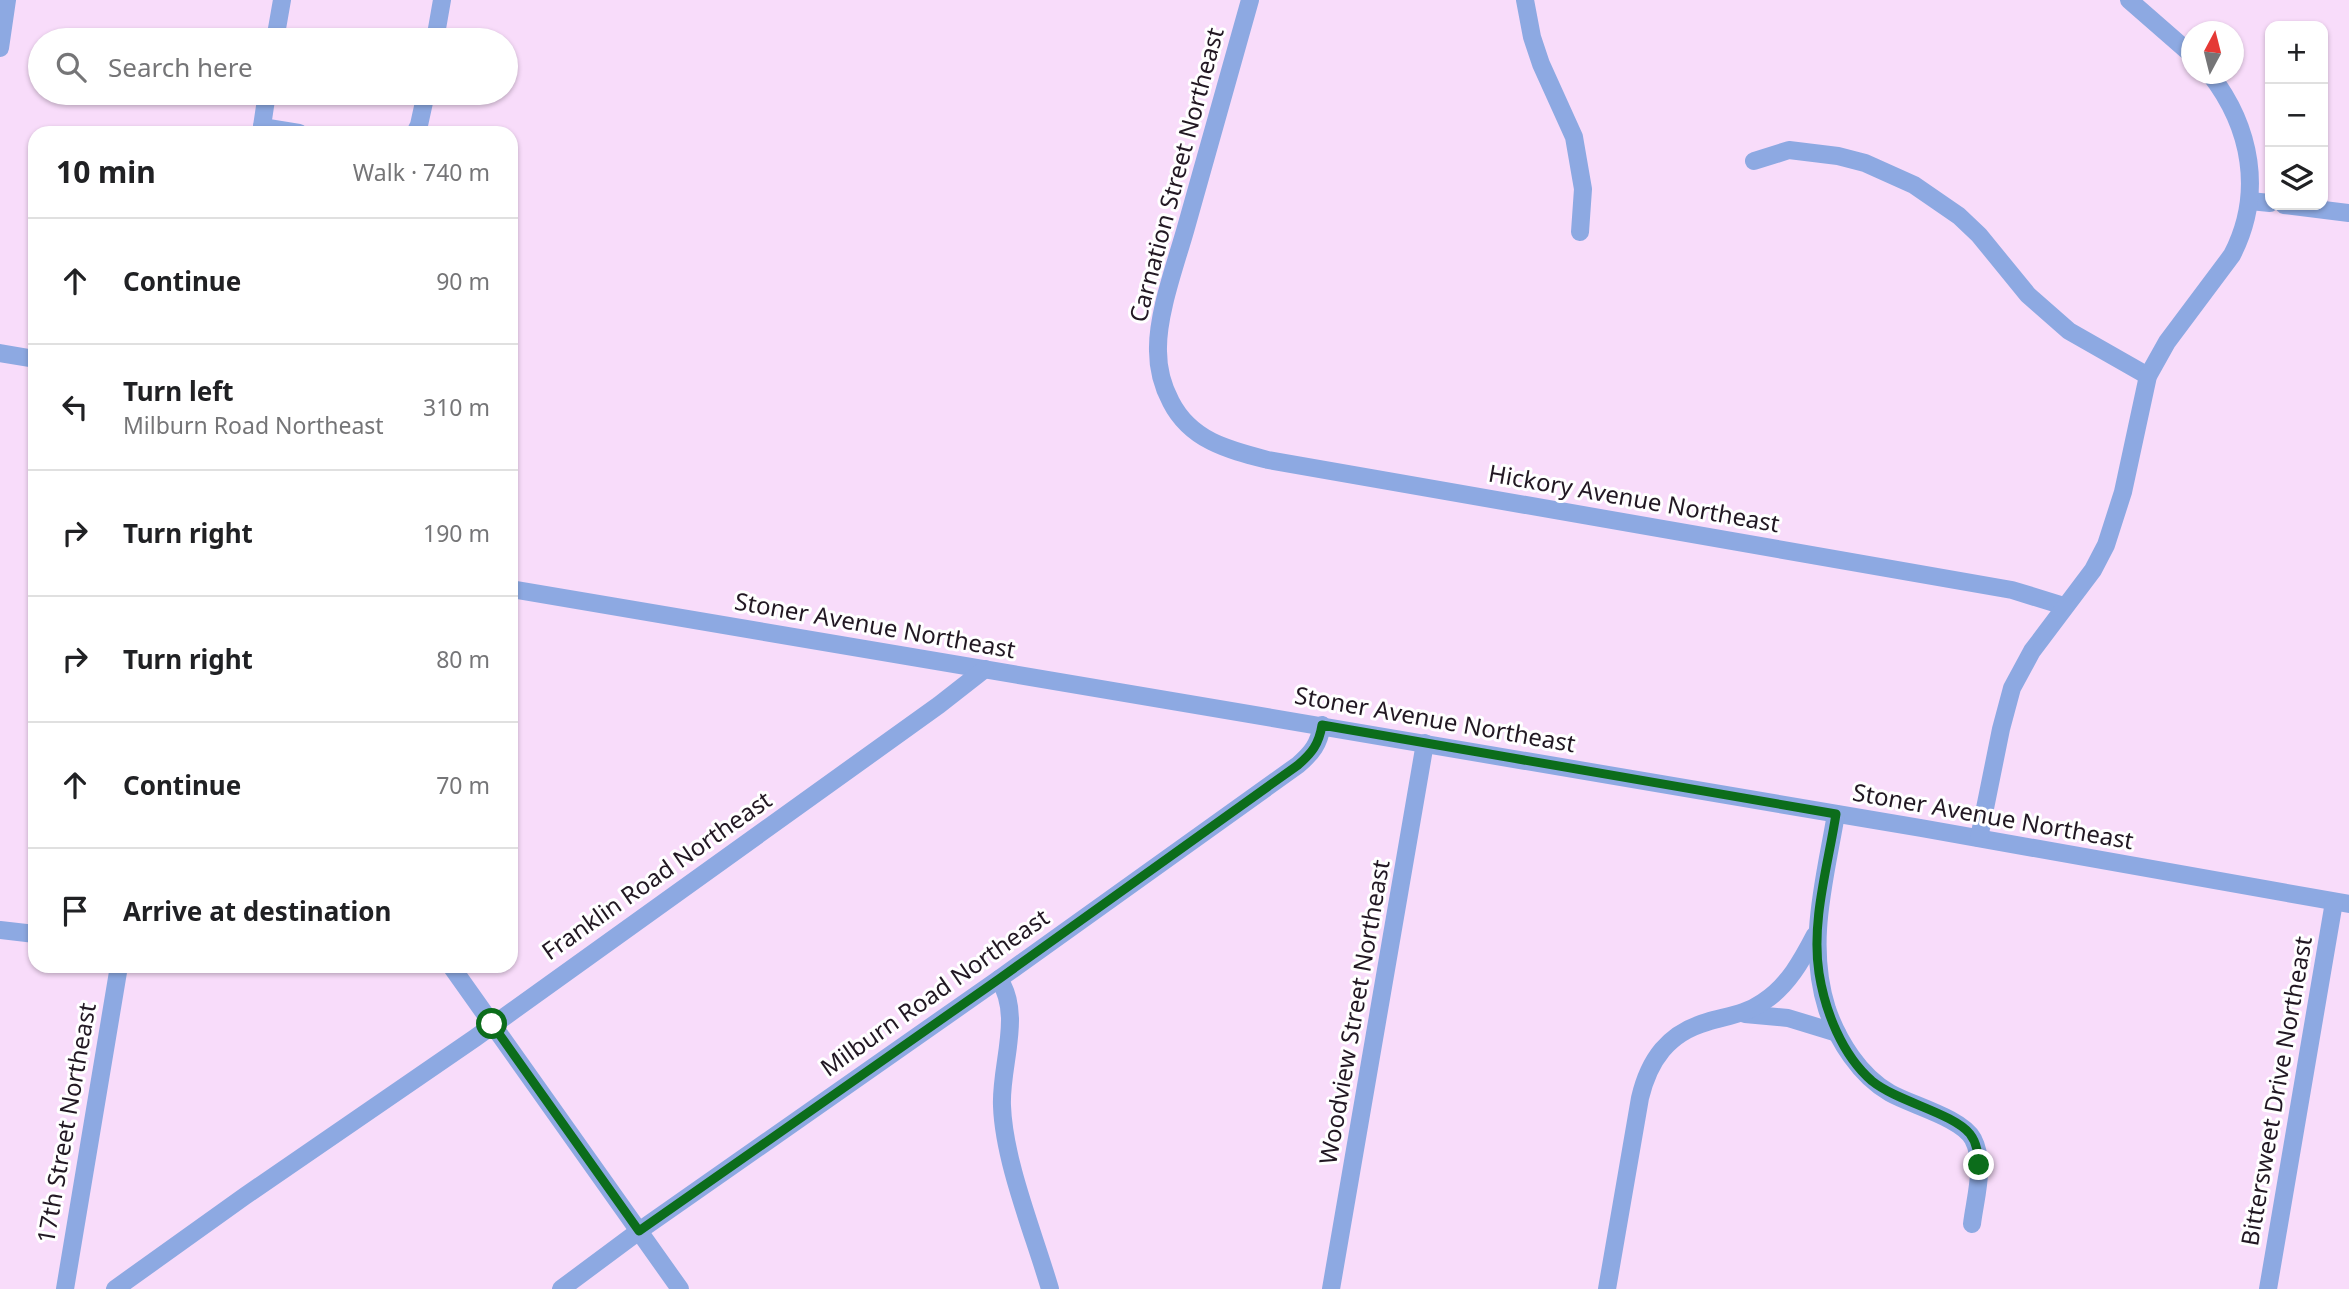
<!DOCTYPE html>
<html lang="en">
<head>
<meta charset="utf-8">
<style>
  body { margin:0; font-family:"Noto Sans",sans-serif; background:#f2f2f2; color:#202124 }
  .controls { position:absolute; right:21px; top:21px; display:grid; overflow:hidden; border-radius:14px; box-shadow:0 2px 5px #0004 }
  .controls button { width:63px; height:63px; display:grid; place-items:center; padding:0; border:0; border-bottom:2px solid #e0e0e0; background:#fff; color:#202124; font:35px sans-serif }
  .compass { position:absolute; left:2181px; top:21px; width:63px; height:63px; border-radius:50%; background:#fff; box-shadow:0 2px 5px #0004; rotate:7deg }
  .stop { position:absolute; width:21px; height:21px; margin:-16px; border:5px solid #0c6d1b; border-radius:50%; background:#fff }
  .stop.end { background:#0c6d1b; border-color:#fff; box-shadow:0 2px 7px #0008 }
  .list { margin:0; padding:0; list-style:none }
  h2 { display:flex; justify-content:space-between; align-items:center; height:91px; margin:0; padding:0 28px; font-size:30px }
  h2 small { font-size:23px; font-weight:400; color:#757577 }
  .list li { display:grid; grid-template-columns:46px 1fr auto; gap:21px; align-items:center; box-sizing:border-box; height:126px; padding:0 28px; border-top:2px solid #e0e0e0 }
  .list b { display:block; font-size:26px; white-space:nowrap }
  .list p { margin:0; font-size:23px; white-space:nowrap; color:#757577 }
  .list em { font-size:23px; font-style:normal; color:#757577 }
  .icon { flex:none; width:38px; height:38px; fill:none; stroke:currentColor; stroke-width:2; stroke-linecap:round; stroke-linejoin:round }
  .map { position:relative; flex:none; width:2349px; height:1289px; overflow:hidden }
  .search { position:absolute; background:#fff; box-shadow:0 2px 5px #0004; left:28px; top:28px; width:490px; height:77px; display:flex; align-items:center; gap:18px; box-sizing:border-box; padding:0 24px; border-radius:38px; color:#757577; font-size:26px }
  .panel { position:absolute; background:#fff; box-shadow:0 2px 5px #0004; left:28px; top:126px; width:490px; height:847px; border-radius:21px }
  .map>svg:first-child { display:block }
  .lines { fill:none; stroke-linecap:round; stroke-linejoin:round }
  .minor { stroke:#8da9e2; stroke-width:18 }
  .route { stroke:#0c6d1b; stroke-width:9 }
  .labels { text-anchor:middle; stroke-width:6; stroke-linejoin:round; paint-order:stroke }
  .street-label { font-size:24px; fill:#221823; stroke:#fff }
</style>
</head>
<body>
<div class="map">
<svg width="2349" height="1289" viewBox="0 0 2349 1289">
  <rect width="100%" height="100%" fill="#f8dcfa"/>
  <g class="lines">
    <g class="minor">
      <path d="M1250 0C1229 77 1207 154 1185 231 1175 266 1157 315 1158 351 1158 368 1163 387 1171 402 1191 441 1229 450 1268 460L2012 590 2064 606"/>
      <path d="M1525 0 1532 37 1541 64 1574 137 1583 189 1580 232"/>
      <path d="M2129 0 2192 55"/>
      <path d="M275 40 282 0"/>
      <path d="M435 40 442 0"/>
      <path d="M0 48 7 0"/>
      <path d="M262 127 299 133"/>
      <path d="M261 133 267 93"/>
      <path d="M415 133 419 125 426 93"/>
      <path d="M1754 161 1789 150 1838 156 1865 163 1914 185 1959 216 1979 235 2028 295 2069 331 2148 376"/>
      <path d="M2250 201 2270 203"/>
      <path d="M2284 205 2349 213"/>
      <path d="M0 353 35 359"/>
      <path d="M511 589 1921 828 2349 904"/>
      <path d="M1836 814C1825 880 1806 943 1827 1009 1838 1041 1860 1076 1890 1093 1911 1105 1962 1118 1973 1139 1986 1164 1975 1198 1972 1224"/>
      <path d="M1979 838 2001 729 2012 688 2032 651 2093 570 2106 545 2123 492 2148 376 2167 342 2232 255C2264 193 2251 127 2210 74"/>
      <path d="M0 930 35 934"/>
      <path d="M451 966 680 1289"/>
      <path d="M999 979C1023 1016 1000 1065 1002 1106 1004 1162 1034 1234 1050 1289"/>
      <path d="M1745 1014 1788 1018 1837 1033"/>
      <path d="M65 1289 119 966"/>
      <path d="M115 1289 245 1196 475 1038 939 705 985 669"/>
      <path d="M561 1289 639 1231 999 979 1298 765C1312 753 1319 744 1322 725"/>
      <path d="M1331 1289 1425 743"/>
      <path d="M1607 1289 1640 1098C1649 1060 1668 1033 1707 1022 1727 1016 1746 1014 1763 1002 1788 986 1802 960 1815 935"/>
      <path d="M2268 1289 2334 902"/>
    </g>
  </g>
  <g class="lines">
    <path class="route" d="M492 1024 639 1231 999 979 1298 765C1312 753 1319 744 1322 725L1836 814C1828 866 1811 921 1819 973 1825 1011 1842 1055 1872 1081 1898 1102 1953 1113 1970 1134 1977 1143 1978 1154 1979 1165"/>
  </g>
  <g class="labels">
    <g class="street-label">
      <text transform="translate(1177 175) rotate(-75)" y="8">Carnation Street Northeast</text>
      <text transform="translate(1634 499) rotate(10)" y="8">Hickory Avenue Northeast</text>
      <text transform="translate(875 626) rotate(10)" y="8">Stoner Avenue Northeast</text>
      <text transform="translate(1435 720) rotate(10)" y="8">Stoner Avenue Northeast</text>
      <text transform="translate(1993 817) rotate(10)" y="8">Stoner Avenue Northeast</text>
      <text transform="translate(657 876) rotate(-35)" y="8">Franklin Road Northeast</text>
      <text transform="translate(935 993) rotate(-35)" y="8">Milburn Road Northeast</text>
      <text transform="translate(1355 1012) rotate(-80)" y="8">Woodview Street Northeast</text>
      <text transform="translate(2277 1091) rotate(-80)" y="8">Bittersweet Drive Northeast</text>
      <text transform="translate(67 1123) rotate(-80)" y="8">17th Street Northeast</text>
    </g>
  </g>
</svg>
<div class="controls">
<button>+</button>
<button>−</button>
<button><svg class="icon" aria-label="layers" viewBox="0 0 24 24"><path d="M12 4l9 5-9 5-9-5zM3 14l9 5 9-5"/></svg></button>
</div>
<svg class="compass" viewBox="-18 -18 36 36"><path d="M0-13l5 13h-10z" fill="#e53935"/><path d="M0 13l5-13h-10z" fill="#757577"/></svg>
<div class="stop" style="left:492px;top:1024px"></div>
<div class="stop end" style="left:1979px;top:1165px"></div>
<div class="search"><svg class="icon" aria-label="search" viewBox="0 0 24 24"><circle cx="10" cy="10" r="6"/><path d="M15 15l6 6"/></svg>Search here</div>
<section class="panel">
<h2>10 min<small>Walk · 740 m</small></h2>
<ul class="list">
<li><svg class="icon" aria-label="ahead" viewBox="0 0 24 24"><path d="M12 20V5M6 11l6-6 6 6"/></svg><div><b>Continue</b></div><em>90 m</em></li>
<li><svg class="icon" aria-label="left" viewBox="0 0 24 24"><path d="M17 20v-9H6M10 6l-5 5 5 5"/></svg><div><b>Turn left</b><p>Milburn Road Northeast</p></div><em>310 m</em></li>
<li><svg class="icon" aria-label="right" viewBox="0 0 24 24"><path d="M7 20v-9h11M14 6l5 5-5 5"/></svg><div><b>Turn right</b></div><em>190 m</em></li>
<li><svg class="icon" aria-label="right" viewBox="0 0 24 24"><path d="M7 20v-9h11M14 6l5 5-5 5"/></svg><div><b>Turn right</b></div><em>80 m</em></li>
<li><svg class="icon" aria-label="ahead" viewBox="0 0 24 24"><path d="M12 20V5M6 11l6-6 6 6"/></svg><div><b>Continue</b></div><em>70 m</em></li>
<li><svg class="icon" aria-label="arrive" viewBox="0 0 24 24"><path d="M6 21V4h12l-3 4 3 4H6"/></svg><div><b>Arrive at destination</b></div></li>
</ul>
</section>
</div>
</body>
</html>
